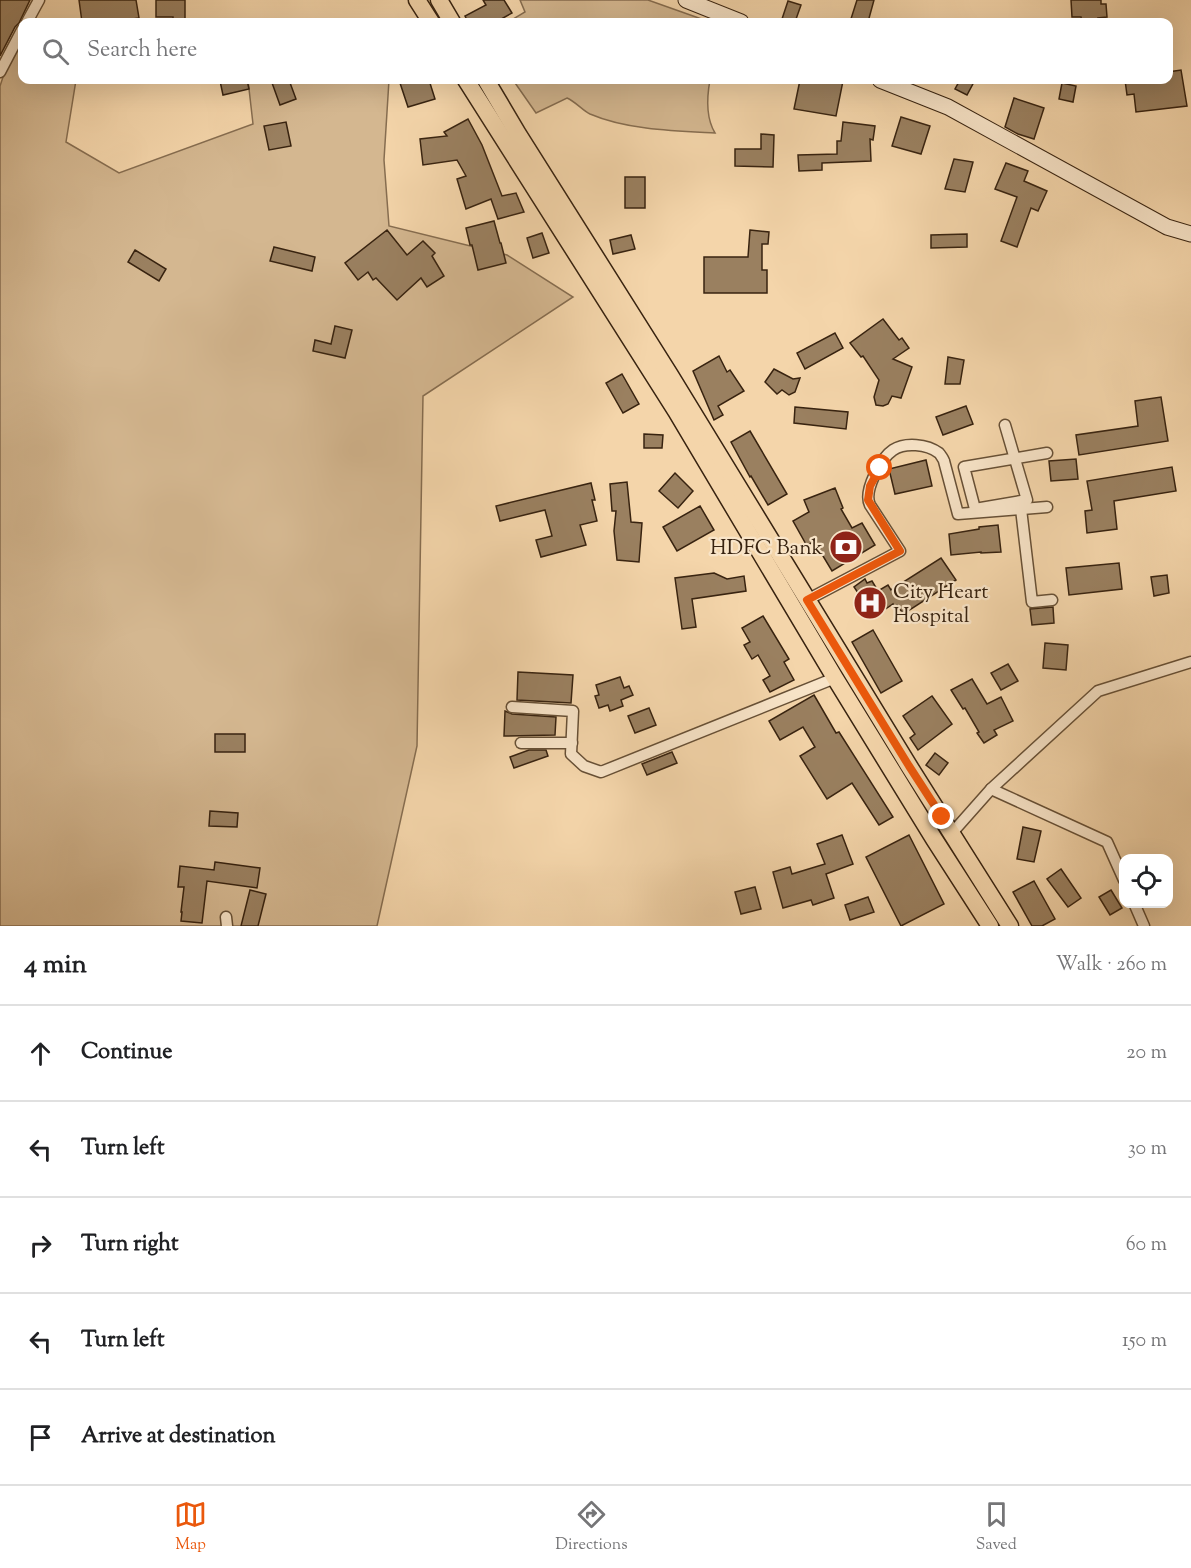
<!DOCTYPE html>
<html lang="en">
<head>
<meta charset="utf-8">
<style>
  body { margin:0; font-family:"Sorts Mill Goudy",serif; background:#f6f6f6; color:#202124 }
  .controls { position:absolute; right:18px; bottom:18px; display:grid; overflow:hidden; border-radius:12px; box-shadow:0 6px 24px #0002 }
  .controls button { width:54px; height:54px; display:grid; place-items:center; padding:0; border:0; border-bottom:2px solid #e0e0e0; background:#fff; color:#202124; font:30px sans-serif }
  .stop { position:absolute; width:18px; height:18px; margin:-14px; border:4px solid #ea580c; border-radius:50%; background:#fff }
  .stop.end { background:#ea580c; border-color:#fff; box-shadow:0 2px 6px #0008 }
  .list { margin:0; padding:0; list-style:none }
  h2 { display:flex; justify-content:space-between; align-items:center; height:78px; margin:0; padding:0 24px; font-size:26px }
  h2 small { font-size:20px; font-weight:400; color:#757577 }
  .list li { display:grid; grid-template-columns:39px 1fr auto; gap:18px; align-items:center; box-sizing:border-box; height:96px; padding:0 24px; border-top:2px solid #e0e0e0 }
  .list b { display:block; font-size:22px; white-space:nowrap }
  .list em { font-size:20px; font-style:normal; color:#757577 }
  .icon { flex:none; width:33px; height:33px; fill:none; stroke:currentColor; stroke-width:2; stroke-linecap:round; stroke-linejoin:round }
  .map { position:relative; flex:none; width:1191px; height:926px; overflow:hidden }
  .search { position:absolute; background:#fff; box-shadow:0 6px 24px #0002; left:18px; right:18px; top:18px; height:66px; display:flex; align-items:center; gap:15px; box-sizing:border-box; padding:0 21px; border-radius:12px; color:#757577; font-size:22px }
  .sheet { height:558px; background:#fff }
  nav { display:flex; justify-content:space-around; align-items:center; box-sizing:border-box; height:84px; border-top:2px solid #e0e0e0; background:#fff; font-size:16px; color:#757577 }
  nav a { display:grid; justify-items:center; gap:3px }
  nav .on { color:#ea580c }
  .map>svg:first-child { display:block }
  .green { fill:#d4b790; stroke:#866d50; stroke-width:1.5 }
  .building { fill:#9a8060; stroke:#382310; stroke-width:1.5 }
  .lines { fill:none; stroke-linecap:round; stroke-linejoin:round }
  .street-casing { stroke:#675036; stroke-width:13 }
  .secondary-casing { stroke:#382310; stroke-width:17 }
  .primary-casing { stroke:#382310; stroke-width:19 }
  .street { stroke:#f8e4c8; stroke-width:10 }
  .secondary { stroke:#f8e4c8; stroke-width:15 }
  .primary { stroke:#f4d5aa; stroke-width:16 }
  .route { stroke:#ea580c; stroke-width:8 }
  .labels { text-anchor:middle; stroke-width:4.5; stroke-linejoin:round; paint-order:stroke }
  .poi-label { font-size:21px; fill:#382310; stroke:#f8e4c8; text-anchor:end }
</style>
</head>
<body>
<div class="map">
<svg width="1191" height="926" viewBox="0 0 1191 926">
  <rect width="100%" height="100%" fill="#f4d5aa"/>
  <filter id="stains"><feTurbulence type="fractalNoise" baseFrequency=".00333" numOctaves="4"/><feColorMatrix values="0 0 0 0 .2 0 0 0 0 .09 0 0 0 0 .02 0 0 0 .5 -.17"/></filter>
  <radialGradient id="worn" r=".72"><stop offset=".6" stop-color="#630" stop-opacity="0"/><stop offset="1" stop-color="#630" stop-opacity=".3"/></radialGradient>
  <g class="green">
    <path d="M520 0H648L710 22H508L525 12Z"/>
    <path d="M22 38V80H76L66 142 119 173 253 124 248 80H389L384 160 389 226 507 255 573 297 423 396 417 746 377 926H0V86L13 47Z"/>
    <path d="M513 80H710C707 96 706 118 715 133 676 131 627 130 590 114 582 110 576 102 567 98L536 113Z"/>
  </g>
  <g class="building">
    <path d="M0 0H30L19 23 15 27 0 56Z"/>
    <path d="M79 0H136L139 18 114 22H82Z"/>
    <path d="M156 0H185V22H173V17H156Z"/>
    <path d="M483 0H504L512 13 496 22H468L465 16 486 5Z"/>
    <path d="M857 0H874L868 22H850Z"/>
    <path d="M1071 0H1101V4H1106L1107 17 1098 18 1099 22H1082L1081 17H1072Z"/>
    <path d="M788 1 801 5 795 22H781Z"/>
    <path d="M1181 70 1187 106 1136 112 1134 94 1127 95 1125 80H1168V72Z"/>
    <path d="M228 80H247L249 89 223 95 220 81Z"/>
    <path d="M271 80H289L296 99 280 105Z"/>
    <path d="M399 80H429L435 99 408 107Z"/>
    <path d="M800 80H835L843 81 836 116 794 109Z"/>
    <path d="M960 80H975L967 95 955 89Z"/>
    <path d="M1062 83 1076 86 1073 102 1059 99Z"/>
    <path d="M1014 98 1044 108 1034 139 1018 134 1005 127Z"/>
    <path d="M901 117 930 126 921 154 892 146Z"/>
    <path d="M468 119 482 145 502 196 516 193 524 212 498 219 491 199 466 209 457 179 466 176 457 160 423 165 420 139 447 136 444 132Z"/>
    <path d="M286 122 291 146 269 150 264 126Z"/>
    <path d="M843 122 875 126 873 140 870 139 871 161 822 163V170L799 171 798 155 837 154V141H841Z"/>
    <path d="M761 134 774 135 773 167 735 166V149H761Z"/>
    <path d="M954 159 973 162 965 192 945 189Z"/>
    <path d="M1006 163 1028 171 1024 181 1047 191 1038 211 1031 208 1017 247 1001 241 1017 197 995 189Z"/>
    <rect x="625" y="177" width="20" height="31"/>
    <path d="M494 221 500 243H501L506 263 478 270 472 245H470L466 228Z"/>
    <path d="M387 230 407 255 423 241 435 253 432 256 444 276 427 287 421 278 397 300 376 278 373 280 368 272 358 280 345 263Z"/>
    <path d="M750 230 769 232 768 244H762V270H767V293H704V257H748Z"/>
    <path d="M542 233 549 253 533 258 527 238Z"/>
    <path d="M967 234V247L931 248V235Z"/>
    <path d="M631 235 635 249 613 254 610 240Z"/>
    <path d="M274 247 315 257 312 271 270 261Z"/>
    <path d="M135 250 166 269 159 281 128 262Z"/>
    <path d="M883 319 899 340 902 338 909 348 893 359 912 367 901 398 892 396 888 404 883 406 876 405 874 397 879 380 863 356 861 357 850 343Z"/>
    <path d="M335 326 352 330 345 358 313 351 315 340 331 344Z"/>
    <path d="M835 333 843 348 805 369 797 353Z"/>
    <path d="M719 356 727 372 730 370 744 391 718 406 723 415 714 420 693 371Z"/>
    <path d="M948 357 964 360 960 384H945Z"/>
    <path d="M774 369 793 379 800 378 795 392 789 395 782 390 777 394 765 382Z"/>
    <path d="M622 374 639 404 623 413 606 383Z"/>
    <path d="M1161 397 1168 441 1079 455 1076 435 1138 426 1135 401Z"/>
    <path d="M966 406 973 424 943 435 936 417Z"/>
    <path d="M795 407 848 412 846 429 794 423Z"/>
    <path d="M750 431 787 494 768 505 751 476 750 477 731 442Z"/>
    <path d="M644 434 663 435 662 448H644Z"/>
    <path d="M1076 459 1078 479 1051 481 1049 461Z"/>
    <path d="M926 460 932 486 895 494 889 469Z"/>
    <path d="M1172 467 1176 491 1114 501 1117 529 1087 533 1085 511 1092 510 1087 481Z"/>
    <path d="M675 473 693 491 678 508 659 491Z"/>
    <path d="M627 482 631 522 642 523 639 562 617 560 614 531 616 511H612L610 484Z"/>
    <path d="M591 483 595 500H592L597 521 580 525 586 545 541 557 536 540 552 536 545 510 500 521 496 506Z"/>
    <path d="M835 488 843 508 841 509 852 528 862 523 875 545 832 571 814 541 807 546 793 521 809 512 804 500Z"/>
    <path d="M700 506 714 530 677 551 663 527Z"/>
    <path d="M998 525 1001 552 981 553V552L951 555 949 534 979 529V527Z"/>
    <path d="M941 558 956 580 905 613 904 611 902 612 897 605 894 607 893 604 884 610 881 605 869 614 863 605 865 603 854 587 865 579 867 583 872 581 878 591 888 585 891 590Z"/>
    <path d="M1119 563 1122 589 1069 595 1066 568Z"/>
    <path d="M714 573 727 579 744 576 746 591 692 599 696 627 682 629 675 578Z"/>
    <path d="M1167 575 1169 593 1154 596 1151 577Z"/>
    <path d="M1053 607 1054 623 1032 625 1030 609Z"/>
    <path d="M763 616 789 659 784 662 794 680 770 692 763 680 770 676 758 655 752 659 744 645 750 642 742 628Z"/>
    <path d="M873 630 902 681 881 693 852 642Z"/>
    <path d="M1045 643 1068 645 1066 670 1043 668Z"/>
    <path d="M1008 664 1018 681 1001 690 991 673Z"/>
    <path d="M518 672 573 675 571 703 517 700Z"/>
    <path d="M620 677 624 688 629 686 633 695 621 700 623 706 610 711 608 705 599 708 595 696 599 695 596 685Z"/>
    <path d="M972 679 987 704 1001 697 1013 721 994 730 997 735 984 743 977 733 979 732 965 708 963 709 951 690Z"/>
    <path d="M814 695 836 733 839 732 893 817 879 825 852 783 827 799 800 756 815 747 803 727 780 740 769 721Z"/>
    <path d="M932 696 952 724 918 750 910 738 915 734 903 716Z"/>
    <path d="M649 708 656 725 635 733 628 716Z"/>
    <path d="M505 711 512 714 556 717 555 735 504 736Z"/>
    <rect x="215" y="734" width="30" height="18"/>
    <path d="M529 750H546L548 756 514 768 510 757Z"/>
    <path d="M672 752 677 763 647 775 642 764Z"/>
    <path d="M935 753 948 763 939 775 926 765Z"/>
    <path d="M210 811 238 813 237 827 209 826Z"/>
    <path d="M1023 827 1041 831 1034 862 1017 859Z"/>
    <path d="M842 835 853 864 826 874 834 898 813 905 811 900 783 908 773 872 790 867 792 874 825 864 817 844Z"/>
    <path d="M909 835 944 904 901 926 866 857Z"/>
    <path d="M215 862 260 868 257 888 207 881 202 923 181 921 182 912H181L184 887H178L180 866 214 870Z"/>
    <path d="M1061 869 1081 898 1068 907 1047 879Z"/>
    <path d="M1034 881 1055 919 1042 926H1032L1013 892Z"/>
    <path d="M755 887 761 909 741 914 735 892Z"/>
    <path d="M250 890 266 894 258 926H241Z"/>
    <path d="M1111 890 1122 908 1110 915 1099 897Z"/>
    <path d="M868 897 874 912 850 920 845 905Z"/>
  </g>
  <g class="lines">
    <defs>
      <g id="street">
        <path d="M27 22 39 0"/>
        <path d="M0 72 22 30"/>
        <path d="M1005 425 1027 500 975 509 964 467 1047 453"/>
        <path d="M1021 509 1032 602 1052 600"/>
        <path d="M807 600 900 551 870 505C863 491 881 458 893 450 905 442 927 444 939 453 940 454 944 460 944 461L958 514 1047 507"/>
        <path d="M512 707 573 711 571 754 584 766 601 772 835 678"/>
        <path d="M521 743H572"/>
        <path d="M991 789 1107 842 1124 880"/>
        <path d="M952 833 991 789 1098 691 1191 662"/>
        <path d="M1134 903 1144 926"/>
        <path d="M226 917 227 926"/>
      </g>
      <g id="secondary">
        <path d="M686 0 741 22"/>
        <path d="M880 80 948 107 1167 227 1191 234"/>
      </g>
      <g id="primary">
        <path d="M417 0 431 22"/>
        <path d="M439 0 452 22"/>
        <path d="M466 80 676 411 835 678 934 839 990 926"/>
        <path d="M486 80 518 134 670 375 909 766 1010 926"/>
      </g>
    </defs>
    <use href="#street" class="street-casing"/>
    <use href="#secondary" class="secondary-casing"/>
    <use href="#primary" class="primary-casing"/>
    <use href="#street" class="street"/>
    <use href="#secondary" class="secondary"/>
    <use href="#primary" class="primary"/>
  </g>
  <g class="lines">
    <path class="route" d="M880 468 870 486 868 500 900 551 807 600 909 766 942 817"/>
  </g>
  <defs>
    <symbol id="bank-disc" viewBox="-11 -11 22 22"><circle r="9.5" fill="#8f2418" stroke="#f8e4c8"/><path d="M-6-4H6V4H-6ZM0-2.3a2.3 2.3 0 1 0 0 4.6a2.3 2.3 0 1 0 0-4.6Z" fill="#fff"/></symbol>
    <symbol id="hospital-disc" viewBox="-11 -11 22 22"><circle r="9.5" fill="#8f2418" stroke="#f8e4c8"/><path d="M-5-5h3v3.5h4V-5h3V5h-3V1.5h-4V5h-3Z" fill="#fff"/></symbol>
  </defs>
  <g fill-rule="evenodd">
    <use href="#bank-disc" x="827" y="528" width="38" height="38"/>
    <use href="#hospital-disc" x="851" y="584" width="38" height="38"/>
  </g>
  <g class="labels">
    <g class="poi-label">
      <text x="823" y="554">HDFC Bank</text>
      <text x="893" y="598" text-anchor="start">City Heart<tspan x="893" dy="24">Hospital</tspan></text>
    </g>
  </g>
  <rect width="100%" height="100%" filter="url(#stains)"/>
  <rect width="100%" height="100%" fill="url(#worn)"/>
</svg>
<div class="controls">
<button><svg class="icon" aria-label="locate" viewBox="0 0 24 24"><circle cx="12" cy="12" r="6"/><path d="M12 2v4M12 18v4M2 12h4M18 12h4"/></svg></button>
</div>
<div class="stop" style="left:880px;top:468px"></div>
<div class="stop end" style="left:942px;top:817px"></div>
<div class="search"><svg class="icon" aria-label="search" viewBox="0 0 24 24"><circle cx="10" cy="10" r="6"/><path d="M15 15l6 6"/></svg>Search here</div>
</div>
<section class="sheet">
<h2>4 min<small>Walk · 260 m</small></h2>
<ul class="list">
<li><svg class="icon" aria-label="ahead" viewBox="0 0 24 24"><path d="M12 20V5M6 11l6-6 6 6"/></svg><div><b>Continue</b></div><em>20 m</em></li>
<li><svg class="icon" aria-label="left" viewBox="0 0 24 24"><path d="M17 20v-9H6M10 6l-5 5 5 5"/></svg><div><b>Turn left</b></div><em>30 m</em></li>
<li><svg class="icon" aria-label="right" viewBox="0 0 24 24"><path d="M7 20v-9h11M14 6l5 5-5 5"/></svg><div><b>Turn right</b></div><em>60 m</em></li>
<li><svg class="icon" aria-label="left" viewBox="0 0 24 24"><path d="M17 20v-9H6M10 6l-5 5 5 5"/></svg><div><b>Turn left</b></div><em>150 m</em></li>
<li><svg class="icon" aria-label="arrive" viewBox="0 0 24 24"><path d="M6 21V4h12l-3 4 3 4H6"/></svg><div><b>Arrive at destination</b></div></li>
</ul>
</section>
<nav>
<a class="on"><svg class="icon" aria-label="map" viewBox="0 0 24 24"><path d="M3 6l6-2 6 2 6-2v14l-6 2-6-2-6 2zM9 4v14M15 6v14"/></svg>Map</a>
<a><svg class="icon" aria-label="directions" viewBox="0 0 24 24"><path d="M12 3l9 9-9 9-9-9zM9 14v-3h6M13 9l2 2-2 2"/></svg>Directions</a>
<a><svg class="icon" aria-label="saved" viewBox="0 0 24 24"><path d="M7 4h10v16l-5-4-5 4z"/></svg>Saved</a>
</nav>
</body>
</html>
